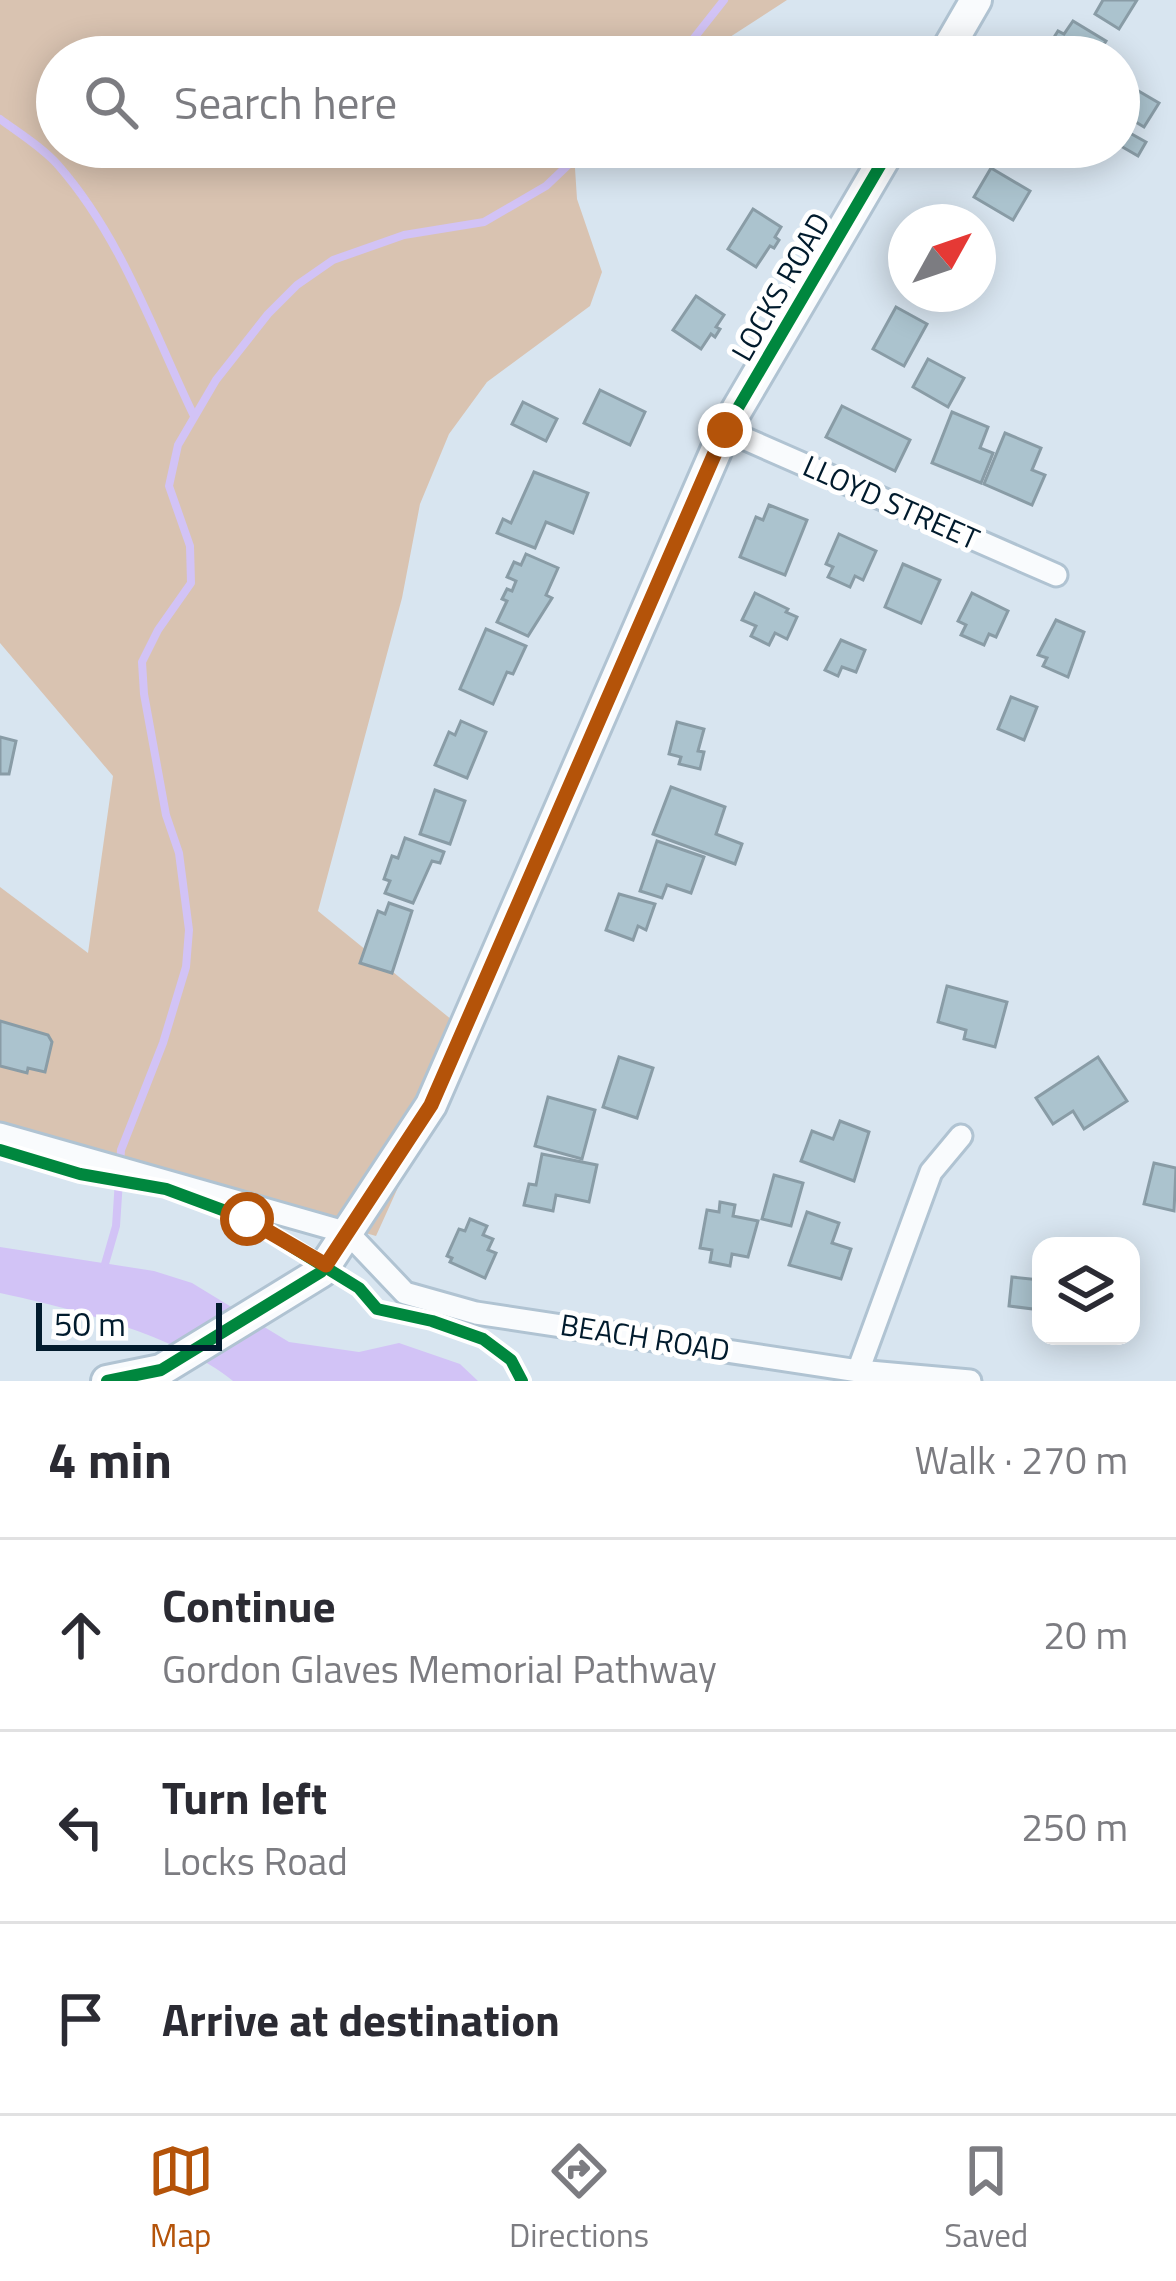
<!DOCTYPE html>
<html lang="en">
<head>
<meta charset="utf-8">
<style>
  body { margin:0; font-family:"Titillium Web",sans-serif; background:#f2f2f3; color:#2b2b33 }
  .controls { position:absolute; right:36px; bottom:36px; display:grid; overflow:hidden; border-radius:24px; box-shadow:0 6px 30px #0003 }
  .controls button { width:108px; height:108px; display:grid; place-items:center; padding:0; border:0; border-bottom:3px solid #e1e1e2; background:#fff; color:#2b2b33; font:60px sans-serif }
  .compass { position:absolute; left:888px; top:204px; width:108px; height:108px; border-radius:50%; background:#fff; box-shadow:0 6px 30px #0003; rotate:50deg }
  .scale { position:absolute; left:36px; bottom:30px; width:186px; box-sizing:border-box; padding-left:12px; border:6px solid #011b2d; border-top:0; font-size:33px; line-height:42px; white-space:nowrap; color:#011b2d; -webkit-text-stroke:9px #fff; paint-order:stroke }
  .stop { position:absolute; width:36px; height:36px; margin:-27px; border:9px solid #b45309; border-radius:50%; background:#fff }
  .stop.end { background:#b45309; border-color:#fff; box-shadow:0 3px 12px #0008 }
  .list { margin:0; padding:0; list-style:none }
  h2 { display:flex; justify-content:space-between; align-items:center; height:156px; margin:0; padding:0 48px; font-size:51px }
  h2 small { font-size:39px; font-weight:400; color:#7c7c81 }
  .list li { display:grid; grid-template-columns:78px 1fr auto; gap:36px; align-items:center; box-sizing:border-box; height:192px; padding:0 48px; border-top:3px solid #e1e1e2 }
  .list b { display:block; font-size:45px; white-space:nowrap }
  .list p { margin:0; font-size:39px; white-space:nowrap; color:#7c7c81 }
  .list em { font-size:39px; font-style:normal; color:#7c7c81 }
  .icon { flex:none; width:66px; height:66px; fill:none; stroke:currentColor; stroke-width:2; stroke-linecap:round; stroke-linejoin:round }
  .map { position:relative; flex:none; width:1176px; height:1381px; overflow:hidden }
  .search { position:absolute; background:#fff; box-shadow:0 6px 30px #0003; left:36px; right:36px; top:36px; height:132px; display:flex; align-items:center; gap:30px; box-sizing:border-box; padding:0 42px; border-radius:66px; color:#7c7c81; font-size:45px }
  .sheet { height:732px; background:#fff }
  nav { display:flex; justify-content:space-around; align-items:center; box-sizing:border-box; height:168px; border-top:3px solid #e1e1e2; background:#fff; font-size:33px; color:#7c7c81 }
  nav a { display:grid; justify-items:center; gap:6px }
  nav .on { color:#b45309 }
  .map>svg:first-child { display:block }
  .green { fill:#d9c3b1 }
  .water { fill:#d2c3f6 }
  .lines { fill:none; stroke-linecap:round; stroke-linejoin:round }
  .stream { stroke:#d2c3f6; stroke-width:8 }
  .building { fill:#abc3ce; stroke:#899ca6; stroke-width:3 }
  .street-casing { stroke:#b0c3d2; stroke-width:27 }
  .secondary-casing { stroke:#b0c3d2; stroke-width:36 }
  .street { stroke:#f9fbfd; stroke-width:21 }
  .secondary { stroke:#f9fbfd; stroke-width:30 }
  .cycleway-casing { stroke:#fff; stroke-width:20 }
  .cycleway { stroke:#00873e; stroke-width:12 }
  .route { stroke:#b45309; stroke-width:15 }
  .labels { text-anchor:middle; stroke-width:10; stroke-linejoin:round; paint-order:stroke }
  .street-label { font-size:30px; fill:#011b2d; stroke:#fff }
</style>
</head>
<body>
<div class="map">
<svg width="1176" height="1381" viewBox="0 0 1176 1381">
  <rect width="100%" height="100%" fill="#d8e5f0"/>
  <path class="green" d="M0 0H787L699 57H57V147H581L574 153 577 199 602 272 590 306 487 382 449 434 420 504 402 598 318 911 468 1033 376 1236 0 1129V887L88 953 113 776 0 643Z"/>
  <path class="water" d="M0 1247 154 1271 192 1283 289 1342 359 1352 399 1343 460 1364 478 1381H233C179 1336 70 1308 0 1293Z"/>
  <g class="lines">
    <g class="stream">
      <path d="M679 57 724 0"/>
      <path d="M0 119C19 133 42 147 58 165 122 238 153 331 194 416"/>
      <path d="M105 1264 116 1226 121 1150 163 1043 186 967 189 930 179 853 166 815 144 694 142 662 158 630 191 583 190 546 169 486 178 445 216 380 268 314 297 285 333 260 404 235 484 222 546 186 587 147"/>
    </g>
  </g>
  <g class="building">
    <path d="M1103 0H1137L1119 29 1095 14Z"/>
    <path d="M1073 21 1106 41 1096 57H1052L1058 47 1051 42 1058 31 1064 34Z"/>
    <path d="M1130 86 1159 103 1144 127 1119 112V104Z"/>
    <path d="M1119 127 1146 142 1138 156 1119 145Z"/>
    <path d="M991 168 1030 191 1013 220 974 197Z"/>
    <path d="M753 209 781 227 775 237 779 240 774 248 770 246 756 267 728 249Z"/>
    <path d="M696 296 724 315 716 327 720 329 715 337 711 334 701 349 673 330Z"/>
    <path d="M896 307 927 324 904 366 873 349Z"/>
    <path d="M928 359 964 378 948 407 913 387Z"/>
    <path d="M600 390 645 412 630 445 584 423Z"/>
    <path d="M523 402 557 419 546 441 512 424Z"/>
    <path d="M842 406 910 440 895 471 826 437Z"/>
    <path d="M952 412 988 427 980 448 993 453 981 483 932 463Z"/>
    <path d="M1005 433 1041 448 1032 470 1045 475 1032 505 984 484Z"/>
    <path d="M534 472 588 493 573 533 546 522 535 548 497 533 503 519 511 523Z"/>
    <path d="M769 505 807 520 785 575 740 557 756 517 763 520Z"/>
    <path d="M839 534 876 551 863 580 855 576 850 587 828 577 833 567 826 564Z"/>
    <path d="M526 554 558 568 546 595 552 598 528 636 497 622 507 601 502 599 507 589 512 591 516 581 507 577 514 562 521 565Z"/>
    <path d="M903 564 940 580 921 623 885 607Z"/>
    <path d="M755 593 788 609 786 612 797 617 787 639 775 633 769 645 751 636 756 626 742 620Z"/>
    <path d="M972 593 1008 611 996 637 989 634 984 645 961 635 966 625 958 621Z"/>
    <path d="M1056 620 1084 632 1068 677 1043 666 1047 658 1038 655Z"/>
    <path d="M486 629 526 646 513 674 507 672 493 704 460 689Z"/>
    <path d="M841 640 865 650 856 672 842 667 838 676 825 670Z"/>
    <path d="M1011 697 1037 707 1024 740 998 729Z"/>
    <path d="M461 721 486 732 467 778 435 765 449 732 455 735Z"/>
    <path d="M677 722 704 729 698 751 704 752 700 769 679 764 681 757 669 754Z"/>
    <path d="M0 737 16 741 9 774H0Z"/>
    <path d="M671 787 725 807 716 834 742 844 735 864 653 834Z"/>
    <path d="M435 790 465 801 450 844 420 834Z"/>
    <path d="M405 838 444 852 440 863 432 861 413 903 385 893 390 881 384 879 392 856 398 858Z"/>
    <path d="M657 841 704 857 691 893 667 885 662 898 640 891Z"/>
    <path d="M619 894 655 904 646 930 638 926 633 940 606 930Z"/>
    <path d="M389 903 412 911 392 973 360 963 378 911 385 914Z"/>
    <path d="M947 986 1007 1002 995 1047 964 1039 966 1030 938 1022Z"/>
    <path d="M0 1021 48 1035 52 1042 45 1072 28 1068 27 1073 0 1066Z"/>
    <path d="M619 1057 653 1068 637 1118 603 1107Z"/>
    <path d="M1098 1057 1127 1101 1084 1129 1073 1111 1053 1124 1036 1098Z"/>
    <path d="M548 1097 595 1110 582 1159 535 1146Z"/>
    <path d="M840 1121 869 1132 854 1181 801 1161 812 1131 833 1139Z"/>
    <path d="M542 1154 597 1165 589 1202 556 1195 553 1211 524 1205 529 1184 536 1185Z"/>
    <path d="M1154 1163 1176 1168 1174 1211 1144 1204Z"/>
    <path d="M774 1175 803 1183 791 1226 762 1219Z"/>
    <path d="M720 1202 735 1205 733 1216 758 1221 748 1257 732 1254 730 1266 710 1262 712 1250 700 1248 707 1210 719 1212Z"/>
    <path d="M807 1212 839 1223 832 1243 851 1249 841 1279 789 1265Z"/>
    <path d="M470 1219 487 1226 483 1235 493 1239 488 1250 496 1253 485 1278 450 1262 452 1258 447 1256 459 1229 465 1231Z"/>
    <path d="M1012 1277 1041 1280V1310L1009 1306Z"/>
  </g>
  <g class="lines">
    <defs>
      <g id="street">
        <path d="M725 430 1056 575"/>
        <path d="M0 1134 348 1233 405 1293 476 1313 858 1371 970 1381"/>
        <path d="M858 1371 931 1172 961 1136"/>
      </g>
      <g id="secondary">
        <path d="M943 57 976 0"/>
        <path d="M107 1381 161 1370 321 1272 431 1105 725 430 891 147"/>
      </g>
    </defs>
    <use href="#street" class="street-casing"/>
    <use href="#secondary" class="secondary-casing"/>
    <use href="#street" class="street"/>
    <use href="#secondary" class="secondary"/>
    <defs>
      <g id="cycleway">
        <path d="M0 1150 80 1174 166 1189 247 1219 359 1288 377 1309 432 1321 483 1339 511 1360 522 1381"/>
        <path d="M107 1381 161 1370 321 1272 431 1105 725 430 891 147"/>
      </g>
    </defs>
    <use href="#cycleway" class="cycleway-casing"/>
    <use href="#cycleway" class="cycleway"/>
  </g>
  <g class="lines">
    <path class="route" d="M247 1219 326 1265 431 1105 725 430"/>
  </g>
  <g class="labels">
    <g class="street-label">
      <text transform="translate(781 287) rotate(-60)" y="10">LOCKS ROAD</text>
      <text transform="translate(891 503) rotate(24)" y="10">LLOYD STREET</text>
      <text transform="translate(645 1338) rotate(9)" y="10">BEACH ROAD</text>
    </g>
  </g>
</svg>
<div class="controls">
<button><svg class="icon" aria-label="layers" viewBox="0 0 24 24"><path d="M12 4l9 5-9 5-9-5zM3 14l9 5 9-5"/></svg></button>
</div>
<svg class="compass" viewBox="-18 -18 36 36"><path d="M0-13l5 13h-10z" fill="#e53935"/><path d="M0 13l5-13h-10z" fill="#7c7c81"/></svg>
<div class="scale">50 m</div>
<div class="stop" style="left:247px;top:1219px"></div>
<div class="stop end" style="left:725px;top:430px"></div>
<div class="search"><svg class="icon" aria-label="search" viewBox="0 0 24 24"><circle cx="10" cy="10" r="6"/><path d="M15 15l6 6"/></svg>Search here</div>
</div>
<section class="sheet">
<h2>4 min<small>Walk · 270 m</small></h2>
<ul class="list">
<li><svg class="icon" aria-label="ahead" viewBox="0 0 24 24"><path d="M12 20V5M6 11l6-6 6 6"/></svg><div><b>Continue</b><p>Gordon Glaves Memorial Pathway</p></div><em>20 m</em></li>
<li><svg class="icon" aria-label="left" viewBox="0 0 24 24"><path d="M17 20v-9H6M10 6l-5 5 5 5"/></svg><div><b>Turn left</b><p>Locks Road</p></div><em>250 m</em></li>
<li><svg class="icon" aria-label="arrive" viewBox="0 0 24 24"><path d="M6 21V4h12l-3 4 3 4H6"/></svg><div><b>Arrive at destination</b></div></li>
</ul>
</section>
<nav>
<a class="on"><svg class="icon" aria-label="map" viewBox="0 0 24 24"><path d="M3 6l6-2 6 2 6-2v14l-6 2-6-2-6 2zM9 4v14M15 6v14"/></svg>Map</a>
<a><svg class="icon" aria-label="directions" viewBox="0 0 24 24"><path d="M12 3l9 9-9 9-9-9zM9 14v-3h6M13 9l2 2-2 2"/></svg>Directions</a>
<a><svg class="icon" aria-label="saved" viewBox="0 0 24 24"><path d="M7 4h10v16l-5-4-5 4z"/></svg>Saved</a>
</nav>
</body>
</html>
